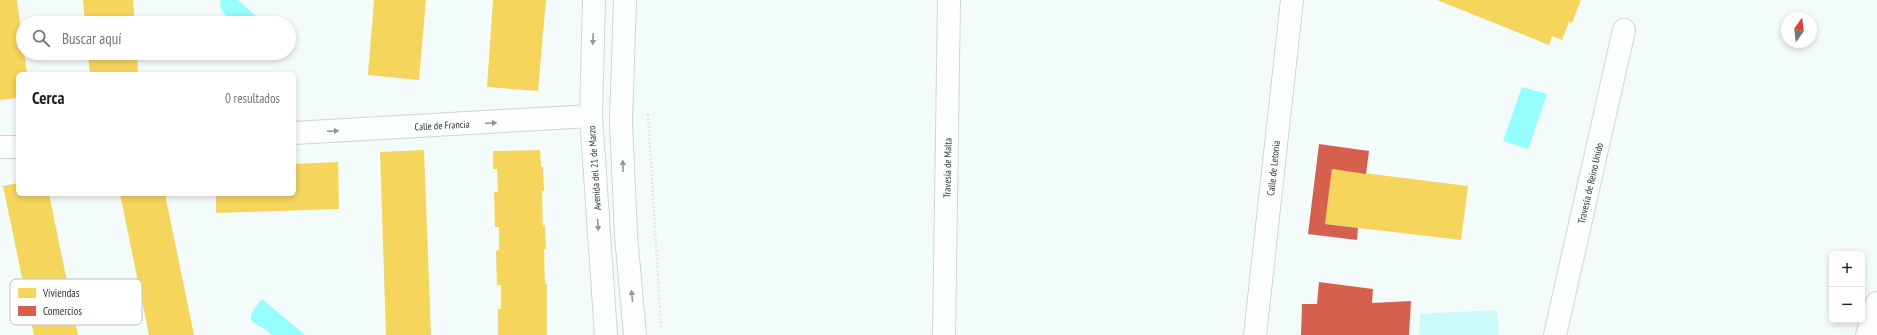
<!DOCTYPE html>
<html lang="es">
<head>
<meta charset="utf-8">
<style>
  body { margin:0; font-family:"PT Sans Narrow",sans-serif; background:#f2f2f2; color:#222 }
  .controls { position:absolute; right:12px; bottom:12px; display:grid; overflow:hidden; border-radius:6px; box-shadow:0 2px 6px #0003 }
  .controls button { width:36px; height:36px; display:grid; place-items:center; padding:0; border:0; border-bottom:1px solid #e0e0e0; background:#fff; color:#222; font:20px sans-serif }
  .compass { position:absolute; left:1781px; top:12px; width:36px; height:36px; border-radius:50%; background:#fff; box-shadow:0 2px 6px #0003; rotate:14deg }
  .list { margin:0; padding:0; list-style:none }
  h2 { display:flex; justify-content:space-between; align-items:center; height:52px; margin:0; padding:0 16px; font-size:17px }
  h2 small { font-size:13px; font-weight:400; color:#767676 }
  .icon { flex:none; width:22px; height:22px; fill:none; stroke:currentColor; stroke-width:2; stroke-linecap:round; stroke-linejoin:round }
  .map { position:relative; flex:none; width:1877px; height:335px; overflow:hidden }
  .search { position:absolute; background:#fff; box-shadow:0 2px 6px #0003; left:16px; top:16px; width:280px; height:44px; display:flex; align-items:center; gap:10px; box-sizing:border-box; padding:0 14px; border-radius:22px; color:#767676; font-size:15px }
  .panel { position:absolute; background:#fff; box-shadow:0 2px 6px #0003; left:16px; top:72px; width:280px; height:124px; border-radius:6px }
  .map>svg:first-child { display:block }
  .green { fill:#cbfaf9 }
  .water { fill:#95fdfb }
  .homes { fill:#f6d55c }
  .shops { fill:#d6604d }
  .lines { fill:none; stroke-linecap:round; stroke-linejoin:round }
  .minor-casing { stroke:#cdd7d6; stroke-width:24 }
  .path { stroke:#e4e6e6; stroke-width:2.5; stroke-dasharray:2 2; stroke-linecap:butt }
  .minor { stroke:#fdfffe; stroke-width:22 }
  .oneway { fill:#909898 }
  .labels { text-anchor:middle; stroke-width:4; stroke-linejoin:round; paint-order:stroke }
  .street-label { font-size:10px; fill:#243232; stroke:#fff }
  .key { fill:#fff; stroke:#bdc2c2; stroke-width:1 }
  .key-label { font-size:11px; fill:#243232 }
</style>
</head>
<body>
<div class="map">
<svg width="1877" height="335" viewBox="0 0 1877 335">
  <rect width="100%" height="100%" fill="#f4fcfb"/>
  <path class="green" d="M1497 310 1499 335H1419L1420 314Z"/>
  <g class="water">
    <path d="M221 0H238L264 23C258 23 243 26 238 23 229 17 217 13 221 0Z"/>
    <path d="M1522 87 1547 94 1528 149 1503 141Z"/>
    <path d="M262 299 305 335H272C258 320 238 327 262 299Z"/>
  </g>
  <g class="homes">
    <path d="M0 0H17L27 74H18V98L0 100Z"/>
    <path d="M83 0H133L135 23H85Z"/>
    <path d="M374 0H426L419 80 368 75Z"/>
    <path d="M493 0H546L538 91 487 87Z"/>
    <path d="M1437 0H1581L1572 23 1569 22 1562 40 1552 36 1549 45Z"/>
    <path d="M88 53H137L138 74H90Z"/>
    <path d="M424 150 431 335H386L380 152Z"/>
    <path d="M540 150 541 167H543L544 191H542L543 226 545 225 546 249H544L545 284 547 283V335H498V309H501V285H497L496 251 499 250V227H495L494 192H498L497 169H493V151Z"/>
    <path d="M338 162 339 209 216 213V194H294V164Z"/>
    <path d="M1332 169 1468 186 1461 240 1325 224Z"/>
    <path d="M18 183V194H49L78 335H34L3 186Z"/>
    <path d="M120 194H165L194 335H149Z"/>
  </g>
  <g class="shops">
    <path d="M1319 144 1369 151 1366 174 1332 169 1325 224 1358 228 1357 240 1308 234Z"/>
    <path d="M1319 282 1373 289 1372 303 1411 301 1409 335H1301L1302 304H1317Z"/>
  </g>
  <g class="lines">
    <defs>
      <g id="minor">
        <path d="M594 0 591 116 606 335"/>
        <path d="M625 0 621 121 626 236 635 335"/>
        <path d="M294 133 591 116"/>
        <path d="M0 147H18"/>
        <path d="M944 335 949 0"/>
        <path d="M1255 335 1292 0"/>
        <path d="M1555 335 1624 30"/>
        <path d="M1867 335 1877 303"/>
      </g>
    </defs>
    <use href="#minor" class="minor-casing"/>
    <path class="path" d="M648 114 661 327"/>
    <use href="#minor" class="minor"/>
  </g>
  <defs><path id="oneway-solid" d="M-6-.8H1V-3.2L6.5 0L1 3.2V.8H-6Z"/></defs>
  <g class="oneway">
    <use href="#oneway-solid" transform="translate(593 39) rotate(92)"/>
    <use href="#oneway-solid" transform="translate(491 123) rotate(-3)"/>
    <use href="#oneway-solid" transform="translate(333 131) rotate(-3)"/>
    <use href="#oneway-solid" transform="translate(623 166) rotate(-92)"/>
    <use href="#oneway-solid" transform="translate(598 225) rotate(86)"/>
    <use href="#oneway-solid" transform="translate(632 296) rotate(-95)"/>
  </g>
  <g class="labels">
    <g class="street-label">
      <text transform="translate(442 125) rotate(-3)" y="4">Calle de Francia</text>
      <text transform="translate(594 168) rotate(-94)" y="4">Avenida del 21 de Marzo</text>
      <text transform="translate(947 168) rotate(-89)" y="4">Travesía de Malta</text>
      <text transform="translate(1273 168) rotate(-84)" y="4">Calle de Letonia</text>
      <text transform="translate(1590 183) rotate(-77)" y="4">Travesía de Reino Unido</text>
    </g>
  </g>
  <rect x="10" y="279" width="132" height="46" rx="6" class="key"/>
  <rect x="18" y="288" width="18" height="10" fill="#f6d55c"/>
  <rect x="18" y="306" width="18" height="10" fill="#d6604d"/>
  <g class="key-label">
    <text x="43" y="297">Viviendas</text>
    <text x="43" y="315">Comercios</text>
  </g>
</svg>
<div class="controls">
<button>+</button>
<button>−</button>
</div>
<svg class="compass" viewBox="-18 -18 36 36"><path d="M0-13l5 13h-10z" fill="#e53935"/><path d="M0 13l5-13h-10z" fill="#767676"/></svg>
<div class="search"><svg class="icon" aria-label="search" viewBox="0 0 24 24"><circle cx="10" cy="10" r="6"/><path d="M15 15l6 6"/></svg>Buscar aquí</div>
<section class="panel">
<h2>Cerca<small>0 resultados</small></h2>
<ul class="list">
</ul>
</section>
</div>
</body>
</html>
